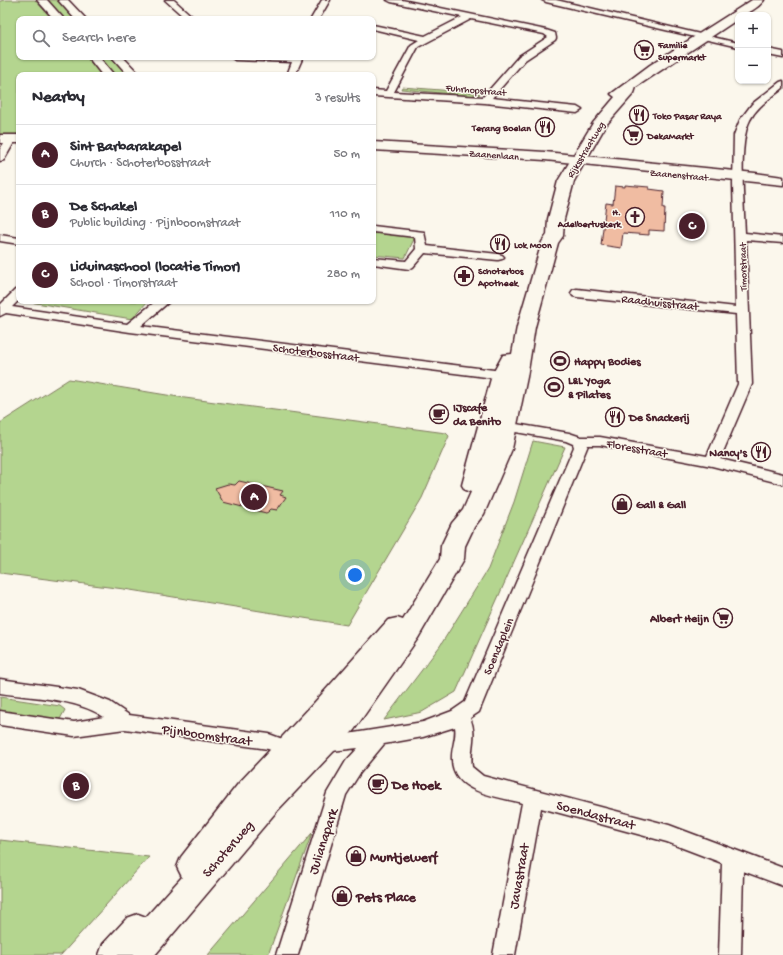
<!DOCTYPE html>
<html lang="en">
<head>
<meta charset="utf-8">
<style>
  body { margin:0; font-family:"Gochi Hand",sans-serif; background:#f2f2f3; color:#2b2b33 }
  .controls { position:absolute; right:12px; top:12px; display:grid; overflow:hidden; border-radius:8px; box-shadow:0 1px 3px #0004 }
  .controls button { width:36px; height:36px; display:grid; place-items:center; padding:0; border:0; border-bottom:1px solid #e1e1e2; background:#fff; color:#2b2b33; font:20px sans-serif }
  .you { position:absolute; left:355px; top:575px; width:14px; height:14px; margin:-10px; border:3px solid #fff; border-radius:50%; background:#1a73e8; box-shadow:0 0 0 6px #1a73e833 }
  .badge { display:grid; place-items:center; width:26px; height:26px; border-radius:50%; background:#4a1f2b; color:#fff; font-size:13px; font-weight:700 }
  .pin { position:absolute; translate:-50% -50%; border:2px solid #fff; box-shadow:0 1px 4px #0006 }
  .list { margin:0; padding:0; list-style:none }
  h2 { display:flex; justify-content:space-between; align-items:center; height:52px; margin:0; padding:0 16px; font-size:17px }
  h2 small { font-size:13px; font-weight:400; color:#7c7c81 }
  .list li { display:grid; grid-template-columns:26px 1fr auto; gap:12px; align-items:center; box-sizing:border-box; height:60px; padding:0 16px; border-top:1px solid #e1e1e2 }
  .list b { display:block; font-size:15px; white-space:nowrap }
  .list p { margin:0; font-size:13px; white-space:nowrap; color:#7c7c81 }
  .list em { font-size:13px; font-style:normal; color:#7c7c81 }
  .icon { flex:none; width:22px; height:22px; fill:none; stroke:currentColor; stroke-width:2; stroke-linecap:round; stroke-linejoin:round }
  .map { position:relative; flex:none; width:783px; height:955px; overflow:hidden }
  .search { position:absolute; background:#fff; box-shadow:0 1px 3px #0004; left:16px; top:16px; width:360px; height:44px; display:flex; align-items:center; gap:10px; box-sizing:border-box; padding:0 14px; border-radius:8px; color:#7c7c81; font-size:15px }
  .panel { position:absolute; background:#fff; box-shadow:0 1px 3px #0004; left:16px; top:72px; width:360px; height:232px; border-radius:8px }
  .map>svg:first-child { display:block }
  .green { fill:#b4d58f; stroke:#7f7a5d }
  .building { fill:#f0bca2; stroke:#4a1f2b }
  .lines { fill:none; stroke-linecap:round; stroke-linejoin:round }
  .minor-casing { stroke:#4a1f2b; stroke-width:3 }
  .tertiary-casing { stroke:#4a1f2b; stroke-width:3 }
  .secondary-casing { stroke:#4a1f2b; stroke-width:3 }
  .minor { fill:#fbf7ec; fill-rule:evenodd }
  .tertiary { fill:#fbf7ec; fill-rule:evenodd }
  .secondary { fill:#fbf7ec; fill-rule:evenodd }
  .labels { text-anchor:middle; stroke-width:3; stroke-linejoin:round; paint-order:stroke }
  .far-poi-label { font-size:10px; font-weight:bold; fill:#4a1f2b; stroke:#fbf7ec; text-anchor:start }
  .far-street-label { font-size:10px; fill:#4a1f2b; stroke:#fbf7ec }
  .street-label { font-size:12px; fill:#4a1f2b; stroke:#fbf7ec }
  .poi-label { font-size:12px; font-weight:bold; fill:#4a1f2b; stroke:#fbf7ec; text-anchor:start }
  .near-street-label { font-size:14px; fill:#4a1f2b; stroke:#fbf7ec }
  .near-poi-label { font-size:14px; font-weight:bold; fill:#4a1f2b; stroke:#fbf7ec; text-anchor:start }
</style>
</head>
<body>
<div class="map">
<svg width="783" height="955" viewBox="0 0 783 955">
  <rect width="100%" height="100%" fill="#fbf7ec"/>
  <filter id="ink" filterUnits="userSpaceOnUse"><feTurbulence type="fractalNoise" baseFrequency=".025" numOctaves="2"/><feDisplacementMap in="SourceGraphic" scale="8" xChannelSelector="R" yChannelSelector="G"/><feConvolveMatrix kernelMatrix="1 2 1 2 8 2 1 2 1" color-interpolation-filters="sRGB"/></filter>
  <g filter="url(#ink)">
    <g class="green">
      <path d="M5 0H35L52 19H19V57H86L102 75H19V135H0V1Z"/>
      <path d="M46 0H59L77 19H64Z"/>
      <path d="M99 57H113L130 75H115Z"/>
      <path d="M402 87 480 93 479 95 474 94 473 96C450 94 422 91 401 89Z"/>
      <path d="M373 233 415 237 405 258 373 255Z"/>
      <path d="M24 301H148L132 319Z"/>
      <path d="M69 379 185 398 446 433 449 436 422 498 347 625 124 589 0 573V423Z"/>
      <path d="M533 441 565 447 456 692 422 712 384 720 440 646 488 569 514 502Z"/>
      <path d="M0 697 60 706 65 710 60 719 0 712Z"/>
      <path d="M312 833 268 955H208Z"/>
      <path d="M0 840 149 857 61 955H0Z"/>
    </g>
    <g class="building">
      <path d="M625 185 649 187V189L664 191 663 208H665L664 231 649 230V235L623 233 621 248 601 245 606 203 613 204 615 186 625 187Z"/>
      <path d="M239 481 283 491 280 495 286 497 277 510 271 509 268 512 266 513 223 502 215 488 228 484 235 485Z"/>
    </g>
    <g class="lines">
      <defs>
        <g id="minor">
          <path d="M165 0H174L195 19H186Z"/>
          <path d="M322 0H330L319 19H311Z"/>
          <path d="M387 0H402L546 30 555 33 556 38 555 40 525 60 492 98 577 107 582 110 577 113 485 103 373 96V90L386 91 411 45 419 40 373 29V25L425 36 462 17 391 2ZM471 19 544 34 548 37 519 56 483 97 394 92 418 47Z"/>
          <path d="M542 0H556L738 43V47L546 2Z"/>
          <path d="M768 49 783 52V58L768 55Z"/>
          <path d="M231 57H303L295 75H287L292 62 235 60Z"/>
          <path d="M783 81V88C771 98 757 106 750 120 738 142 744 206 745 233L783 237V243L746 240 752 384 720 459 783 474V484L712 466 600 445H588L481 707 479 712 470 718C478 736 469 749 472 767L483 776 669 825 783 868V886L743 871 741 955H719L722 863 667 842 541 808 515 955H493L522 803C497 796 453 793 452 760 451 748 457 738 455 727L423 737 384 744 360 773 346 795 298 955H276L327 793 346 761 358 748 323 752 316 749 313 744 316 739 423 722 452 711 465 702 574 447 573 444 566 441 493 428 491 425 493 422 498 421 569 433 581 437H600L707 456 738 384 736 314 577 297 573 296 571 293 573 290 577 289 736 307 733 184 734 135 740 120 752 104 780 82Z"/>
          <path d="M11 136 16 139 4 160 0 161V149L8 137Z"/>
          <path d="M373 226 424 232 427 246 498 254 502 255 504 257 502 259 498 260 425 253 413 267 409 269 373 264V258L406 261 416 249 415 237 373 232Z"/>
          <path d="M0 235 19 238V244L0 241Z"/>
          <path d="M19 289V300L12 307 127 324 156 301H170L141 326 502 371 507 372 509 375 507 378 502 379 130 332 6 313 0 316V305L15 290Z"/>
          <path d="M0 679 78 690 110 702 129 715 269 734 288 741 295 740 302 743 305 748 302 753 288 757 268 749 125 729 74 736 0 725V711L74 722 104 717C76 698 33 698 0 693Z"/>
        </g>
        <g id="tertiary">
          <path d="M37 0H47L64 19H54Z"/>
          <path d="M58 0H68L86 19H75Z"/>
          <path d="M88 57H99L114 75H102Z"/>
          <path d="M112 57H123L140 75H128Z"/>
          <rect x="0" y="135" width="19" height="8"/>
          <path d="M373 142 545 152 755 173 783 177V185L545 160 373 150Z"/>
        </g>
        <path id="secondary" d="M752 0H764C758 8 747 15 738 15V19L636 87 634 93 606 125 574 181 564 219 563 236 558 243 535 327 527 377 512 449 484 514 474 527 465 546 464 559 418 638 354 730 276 812 155 955H99L103 944 127 918 138 914 146 917 182 877 177 867 181 857 238 784 314 703 388 620 397 618 403 620 440 559 441 546 452 523 463 510 471 492 465 490 462 485 492 375 503 355 512 354 517 327 542 242 547 235 548 219 558 181 593 123 615 97 611 94 650 65Z"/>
      </defs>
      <use href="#minor" class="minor-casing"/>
      <use href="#tertiary" class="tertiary-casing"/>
      <use href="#secondary" class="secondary-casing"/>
      <use href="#minor" class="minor"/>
      <use href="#tertiary" class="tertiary"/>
      <use href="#secondary" class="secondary"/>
    </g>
  </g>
  <defs>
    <symbol id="supermarket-ring" viewBox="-11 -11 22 22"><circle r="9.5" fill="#fbf7ec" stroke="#4a1f2b" stroke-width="1.5"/><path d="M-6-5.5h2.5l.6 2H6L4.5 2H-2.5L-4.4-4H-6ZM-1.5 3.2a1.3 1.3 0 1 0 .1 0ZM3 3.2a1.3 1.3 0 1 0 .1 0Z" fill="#4a1f2b"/></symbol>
    <symbol id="restaurant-ring" viewBox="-11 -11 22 22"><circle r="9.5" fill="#fbf7ec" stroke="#4a1f2b" stroke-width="1.5"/><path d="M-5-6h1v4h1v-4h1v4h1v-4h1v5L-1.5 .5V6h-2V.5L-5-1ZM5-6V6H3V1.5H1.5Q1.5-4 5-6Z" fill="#4a1f2b"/></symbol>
    <symbol id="church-ring" viewBox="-11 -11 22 22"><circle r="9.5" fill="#fbf7ec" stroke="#4a1f2b" stroke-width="1.5"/><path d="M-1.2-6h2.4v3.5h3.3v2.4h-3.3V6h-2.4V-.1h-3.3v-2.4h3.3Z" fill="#4a1f2b"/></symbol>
    <symbol id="pharmacy-ring" viewBox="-11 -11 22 22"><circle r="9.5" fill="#fbf7ec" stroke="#4a1f2b" stroke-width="1.5"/><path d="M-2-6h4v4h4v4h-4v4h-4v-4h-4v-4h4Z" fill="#4a1f2b"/></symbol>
    <symbol id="stadium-ring" viewBox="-11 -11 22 22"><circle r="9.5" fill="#fbf7ec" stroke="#4a1f2b" stroke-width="1.5"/><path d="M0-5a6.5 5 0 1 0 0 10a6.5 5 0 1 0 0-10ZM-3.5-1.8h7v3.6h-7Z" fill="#4a1f2b"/></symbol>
    <symbol id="cafe-ring" viewBox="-11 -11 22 22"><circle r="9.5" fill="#fbf7ec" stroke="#4a1f2b" stroke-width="1.5"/><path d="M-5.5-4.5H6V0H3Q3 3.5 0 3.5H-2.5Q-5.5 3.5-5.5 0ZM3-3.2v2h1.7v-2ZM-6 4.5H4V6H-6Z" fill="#4a1f2b"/></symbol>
    <symbol id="shop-ring" viewBox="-11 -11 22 22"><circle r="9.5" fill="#fbf7ec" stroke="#4a1f2b" stroke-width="1.5"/><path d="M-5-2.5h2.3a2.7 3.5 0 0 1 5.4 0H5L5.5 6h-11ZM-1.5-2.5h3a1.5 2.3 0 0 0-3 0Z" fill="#4a1f2b"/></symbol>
  </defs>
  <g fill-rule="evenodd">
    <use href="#supermarket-ring" x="633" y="39" width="22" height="22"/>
    <use href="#restaurant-ring" x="628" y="104" width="22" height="22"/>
    <use href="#restaurant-ring" x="534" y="116" width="22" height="22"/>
    <use href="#supermarket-ring" x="622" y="124" width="22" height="22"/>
    <use href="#church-ring" x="624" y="206" width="22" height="22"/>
    <use href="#restaurant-ring" x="489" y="233" width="22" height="22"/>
    <use href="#pharmacy-ring" x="453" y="265" width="22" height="22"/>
    <use href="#stadium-ring" x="549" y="350" width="22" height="22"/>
    <use href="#stadium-ring" x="543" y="376" width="22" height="22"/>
    <use href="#cafe-ring" x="428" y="403" width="22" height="22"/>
    <use href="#restaurant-ring" x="604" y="406" width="22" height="22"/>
    <use href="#restaurant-ring" x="750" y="441" width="22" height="22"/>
    <use href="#shop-ring" x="611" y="493" width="22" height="22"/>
    <use href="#supermarket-ring" x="712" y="607" width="22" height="22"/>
    <use href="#cafe-ring" x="367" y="773" width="22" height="22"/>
    <use href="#shop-ring" x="345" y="845" width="22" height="22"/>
    <use href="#shop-ring" x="331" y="885" width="22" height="22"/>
  </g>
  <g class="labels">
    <g class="far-poi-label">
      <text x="658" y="48">Familie<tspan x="658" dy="12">Supermarkt</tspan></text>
      <text x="653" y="119">Toko Pasar Raya</text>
      <text x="531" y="131" text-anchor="end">Terang Boelan</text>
      <text x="647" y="139">DekaMarkt</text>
      <text x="621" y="215" text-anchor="end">H.<tspan x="621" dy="12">Adelbertuskerk</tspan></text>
      <text x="514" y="248">Lok Moon</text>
      <text x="478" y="274">Schoterbos<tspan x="478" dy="12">Apotheek</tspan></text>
    </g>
    <g class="far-street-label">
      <text transform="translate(476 89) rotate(5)" y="4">Fuhrhopstraat</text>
      <text transform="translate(585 149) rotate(-59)" y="4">Rijksstraatweg</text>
      <text transform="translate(494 154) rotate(4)" y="4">Zaanenlaan</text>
      <text transform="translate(679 174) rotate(5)" y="4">Zaanenstraat</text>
      <text transform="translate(742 267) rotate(-91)" y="4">Timorstraat</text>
    </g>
    <g class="street-label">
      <text transform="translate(660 302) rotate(6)" y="4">Raadhuisstraat</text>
      <text transform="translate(316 352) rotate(7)" y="4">Schoterbosstraat</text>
      <text transform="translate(637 448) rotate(10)" y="4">Floresstraat</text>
      <text transform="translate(498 646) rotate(-67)" y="4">Soendaplein</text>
    </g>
    <g class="poi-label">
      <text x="574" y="365">Happy Bodies</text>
      <text x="568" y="384">L&amp;L Yoga<tspan x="568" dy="14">&amp; Pilates</tspan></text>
      <text x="453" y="411">IJscafe<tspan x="453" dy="14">da Benito</tspan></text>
      <text x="629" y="421">De Snackerij</text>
      <text x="747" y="456" text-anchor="end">Nancy's</text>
      <text x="636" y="508">Gall &amp; Gall</text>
      <text x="709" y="622" text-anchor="end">Albert Heijn</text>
    </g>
    <g class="near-street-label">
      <text transform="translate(207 734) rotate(8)" y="5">Pijnboomstraat</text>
      <text transform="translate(596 814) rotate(15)" y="5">Soendastraat</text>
      <text transform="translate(322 841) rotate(-72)" y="5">Julianapark</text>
      <text transform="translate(227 848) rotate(-49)" y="5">Schoterweg</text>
      <text transform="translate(518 876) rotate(-80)" y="5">Javastraat</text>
    </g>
    <g class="near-poi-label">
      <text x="392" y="789">De Hoek</text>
      <text x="370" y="861">Muntjewerf</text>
      <text x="356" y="901">Pets Place</text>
    </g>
  </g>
</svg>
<div class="controls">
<button>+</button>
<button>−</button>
</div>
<div class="you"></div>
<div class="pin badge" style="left:254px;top:497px">A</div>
<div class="pin badge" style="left:76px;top:786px">B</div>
<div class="pin badge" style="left:692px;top:226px">C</div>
<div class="search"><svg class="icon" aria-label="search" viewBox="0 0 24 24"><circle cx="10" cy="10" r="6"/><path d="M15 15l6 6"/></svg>Search here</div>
<section class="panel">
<h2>Nearby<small>3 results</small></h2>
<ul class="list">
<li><span class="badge">A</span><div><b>Sint Barbarakapel</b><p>Church · Schoterbosstraat</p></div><em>50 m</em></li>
<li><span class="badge">B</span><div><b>De Schakel</b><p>Public building · Pijnboomstraat</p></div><em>110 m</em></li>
<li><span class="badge">C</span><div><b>Liduinaschool (locatie Timor)</b><p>School · Timorstraat</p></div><em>280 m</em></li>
</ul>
</section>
</div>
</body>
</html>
